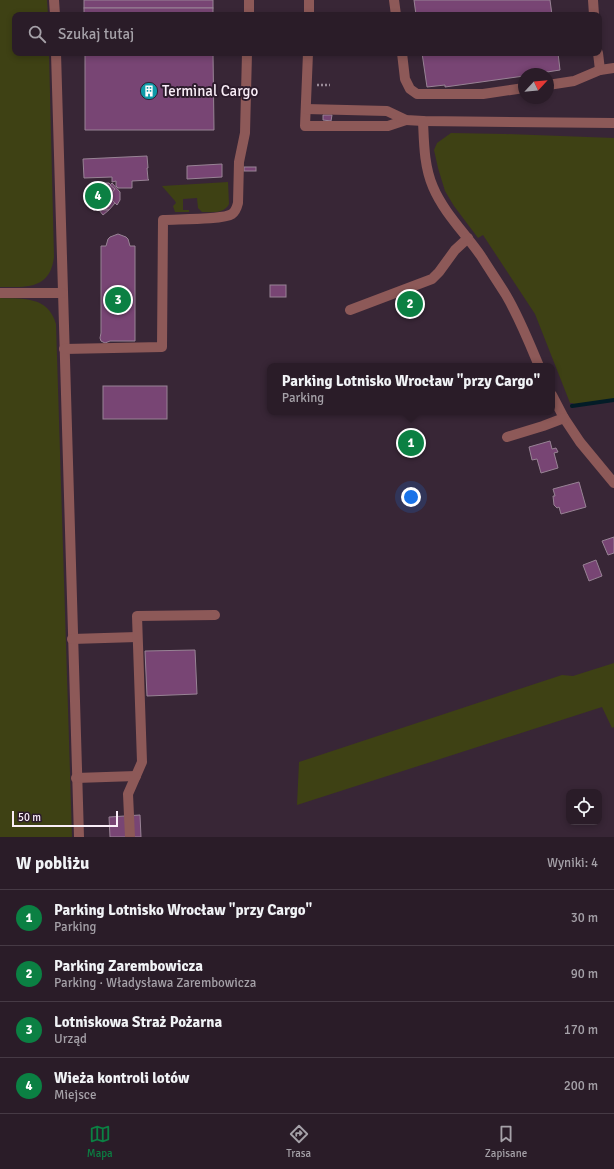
<!DOCTYPE html>
<html lang="pl">
<head>
<meta charset="utf-8">
<style>
  body { margin:0; font-family:Signika,sans-serif; background:#362934; color:#f1f3f6 }
  .controls { position:absolute; right:12px; bottom:12px; display:grid; overflow:hidden; border-radius:8px; box-shadow:0 2px 6px #0003 }
  .controls button { width:36px; height:36px; display:grid; place-items:center; padding:0; border:0; border-bottom:1px solid #463a45; background:#2a1c28; color:#f1f3f6; font:20px sans-serif }
  .compass { position:absolute; left:518px; top:68px; width:36px; height:36px; border-radius:50%; background:#2a1c28; box-shadow:0 2px 6px #0003; rotate:64deg }
  .scale { position:absolute; left:12px; bottom:10px; width:106px; box-sizing:border-box; padding-left:4px; border:2px solid #faeef8; border-top:0; font-size:11px; line-height:14px; white-space:nowrap; color:#faeef8; -webkit-text-stroke:3px #2d1c2c; paint-order:stroke }
  .you { position:absolute; left:411px; top:497px; width:14px; height:14px; margin:-10px; border:3px solid #fff; border-radius:50%; background:#1a73e8; box-shadow:0 0 0 6px #1a73e833 }
  .badge { display:grid; place-items:center; width:26px; height:26px; border-radius:50%; background:#0b8043; color:#fff; font-size:13px; font-weight:700 }
  .pin { position:absolute; translate:-50% -50%; border:2px solid #fff; box-shadow:0 1px 4px #0006 }
  .popup { position:absolute; left:267px; top:363px; width:288px; height:52px; box-sizing:border-box; display:grid; place-content:center; border-radius:8px; background:#2a1c28; filter:drop-shadow(0 1px 3px #0005); font-size:13px; white-space:nowrap; color:#a5a1a8 }
  .popup b { font-size:15px; color:#f1f3f6 }
  .popup::after { content:''; position:absolute; left:50%; top:100%; margin-left:-8px; border:8px solid transparent; border-top-color:#2a1c28 }
  .list { margin:0; padding:0; list-style:none }
  h2 { display:flex; justify-content:space-between; align-items:center; height:52px; margin:0; padding:0 16px; font-size:17px }
  h2 small { font-size:13px; font-weight:400; color:#a5a1a8 }
  .list li { display:grid; grid-template-columns:26px 1fr auto; gap:12px; align-items:center; box-sizing:border-box; height:56px; padding:0 16px; border-top:1px solid #463a45 }
  .list b { display:block; font-size:15px; white-space:nowrap }
  .list p { margin:0; font-size:13px; white-space:nowrap; color:#a5a1a8 }
  .list em { font-size:13px; font-style:normal; color:#a5a1a8 }
  .icon { flex:none; width:22px; height:22px; fill:none; stroke:currentColor; stroke-width:2; stroke-linecap:round; stroke-linejoin:round }
  .map { position:relative; flex:none; width:614px; height:837px; overflow:hidden }
  .search { position:absolute; background:#2a1c28; box-shadow:0 2px 6px #0003; left:12px; right:12px; top:12px; height:44px; display:flex; align-items:center; gap:10px; box-sizing:border-box; padding:0 14px; border-radius:8px; color:#a5a1a8; font-size:15px }
  .sheet { height:276px; background:#2a1c28 }
  nav { display:flex; justify-content:space-around; align-items:center; box-sizing:border-box; height:56px; border-top:1px solid #463a45; background:#2a1c28; font-size:11px; color:#a5a1a8 }
  nav a { display:grid; justify-items:center; gap:2px }
  nav .on { color:#0b8043 }
  .map>svg:first-child { display:block }
  .green { fill:#3e4114 }
  .lines { fill:none; stroke-linecap:round; stroke-linejoin:round }
  .stream { stroke:#031c27; stroke-width:4 }
  .building { fill:#784574; stroke:#988395 }
  .path { stroke:#998a97; stroke-width:2.5; stroke-dasharray:2 2; stroke-linecap:butt }
  .minor { stroke:#8d5958; stroke-width:10 }
  .labels { text-anchor:middle; stroke-width:4; stroke-linejoin:round; paint-order:stroke }
  .poi-label { font-size:15px; fill:#faeef8; stroke:#2d1c2c; text-anchor:start }
</style>
</head>
<body>
<div class="map">
<svg width="614" height="837" viewBox="0 0 614 837">
  <rect width="100%" height="100%" fill="#382636"/>
  <g class="green">
    <path d="M0 0H47L48 15H15V53H49L54 257C50 290 26 287 0 287Z"/>
    <path d="M451 133 505 134 614 138V399L574 405 573 403H570L535 314 483 235 478 238 454 206 445 191 438 168 434 150 437 143Z"/>
    <path d="M228 182 229 204C224 214 212 212 202 212L198 208 197 198 183 199V210H189V212H175L173 206 176 203 175 201 162 186Z"/>
    <path d="M0 298C24 299 48 296 56 324L72 837H0Z"/>
    <path d="M614 663V727L612 728 602 707 297 805 299 762 562 675 573 676Z"/>
  </g>
  <g class="lines">
    <path class="stream" d="M572 406 614 400"/>
  </g>
  <g class="building">
    <rect x="84" y="0" width="129" height="8"/>
    <path d="M414 0H550L552 15H416Z"/>
    <rect x="84" y="8" width="129" height="7"/>
    <path d="M85 53H213L214 130H85Z"/>
    <path d="M422 53H558L560 70 534 74H524V76L445 87V85L427 87Z"/>
    <path d="M323 115H332L331 121 323 120Z"/>
    <path d="M147 156 148 168H147L148 179 149 180 132 181V188H118L116 186V181L112 182V177L84 178 83 159Z"/>
    <path d="M222 164V177L187 179V166Z"/>
    <rect x="244" y="167" width="12" height="4"/>
    <path d="M94 182 97 184 98 183H109L115 189 110 195V198L115 203 109 210H99L97 208 94 211 89 205 91 204 87 199V194L91 189 89 187Z"/>
    <path d="M112 183 120 192V200L117 205 110 198V195L115 189 110 185Z"/>
    <path d="M99 210H109L103 215Z"/>
    <path d="M118 234 126 237 128 239 130 246H135V341H110L105 343 101 341 100 338 101 333V246H106L108 239 110 237Z"/>
    <rect x="270" y="285" width="16" height="12"/>
    <rect x="103" y="386" width="64" height="33"/>
    <path d="M550 441 552 449 556 448 558 452 554 453 558 468 541 473 537 459 532 460 529 447Z"/>
    <path d="M579 482 586 507 561 514 559 507 557 508 554 505 553 496H555L553 489Z"/>
    <path d="M614 537V553L608 555 602 541Z"/>
    <path d="M596 560 602 576 589 581 583 565Z"/>
    <path d="M195 650 197 694 147 696 145 651Z"/>
    <path d="M140 815 141 837H110L109 817Z"/>
  </g>
  <g class="lines">
    <path class="path" d="M317 85H330"/>
    <g class="minor">
      <path d="M54 0 55 15"/>
      <path d="M394 0 396 15"/>
      <path d="M593 0 594 15"/>
      <path d="M249 15V0"/>
      <path d="M309 15V0"/>
      <path d="M56 53 79 837"/>
      <path d="M308 53 305 126H388L406 120"/>
      <path d="M402 53 405 79 410 89 417 94H483L524 88"/>
      <path d="M598 53 600 70"/>
      <path d="M548 85 574 81 600 70 614 68"/>
      <path d="M306 109 387 111 406 120 423 121 614 123"/>
      <path d="M423 121C424 143 424 166 433 187 444 213 465 233 481 256 489 269 498 282 506 295 519 317 529 342 539 366"/>
      <path d="M0 293H62"/>
      <path d="M350 310 432 279 439 272 455 250 468 238"/>
      <path d="M64 349 162 347 163 220C176 219 223 220 232 214 236 211 237 207 238 203L239 162 245 133 247 53"/>
      <path d="M552 395 564 418 580 442 614 483"/>
      <path d="M507 437 543 426 564 418"/>
      <path d="M72 639 137 637"/>
      <path d="M76 778 136 776"/>
      <path d="M130 837 128 794 142 762 137 616 215 615"/>
    </g>
  </g>
  <defs>
    <symbol id="building-disc" viewBox="-11 -11 22 22"><circle r="9.5" fill="#0f9aa8" stroke="#2d1c2c"/><path d="M-4-6H4V6H1V3H-1V6H-4ZM-2.5-4.3h1.7v1.8h-1.7ZM.8-4.3h1.7v1.8H.8ZM-2.5-1h1.7V.8h-1.7ZM.8-1h1.7V.8H.8Z" fill="#fff"/></symbol>
  </defs>
  <g fill-rule="evenodd">
    <use href="#building-disc" x="139" y="81" width="20" height="20"/>
  </g>
  <g class="labels">
    <g class="poi-label">
      <text x="162" y="96">Terminal Cargo</text>
    </g>
  </g>
</svg>
<div class="controls">
<button><svg class="icon" aria-label="locate" viewBox="0 0 24 24"><circle cx="12" cy="12" r="6"/><path d="M12 2v4M12 18v4M2 12h4M18 12h4"/></svg></button>
</div>
<svg class="compass" viewBox="-18 -18 36 36"><path d="M0-13l5 13h-10z" fill="#e53935"/><path d="M0 13l5-13h-10z" fill="#a5a1a8"/></svg>
<div class="scale">50 m</div>
<div class="you"></div>
<div class="pin badge" style="left:411px;top:443px">1</div>
<div class="popup"><b>Parking Lotnisko Wrocław &quot;przy Cargo&quot;</b>Parking</div>
<div class="pin badge" style="left:410px;top:304px">2</div>
<div class="pin badge" style="left:118px;top:300px">3</div>
<div class="pin badge" style="left:98px;top:196px">4</div>
<div class="search"><svg class="icon" aria-label="search" viewBox="0 0 24 24"><circle cx="10" cy="10" r="6"/><path d="M15 15l6 6"/></svg>Szukaj tutaj</div>
</div>
<section class="sheet">
<h2>W pobliżu<small>Wyniki: 4</small></h2>
<ul class="list">
<li><span class="badge">1</span><div><b>Parking Lotnisko Wrocław &quot;przy Cargo&quot;</b><p>Parking</p></div><em>30 m</em></li>
<li><span class="badge">2</span><div><b>Parking Zarembowicza</b><p>Parking · Władysława Zarembowicza</p></div><em>90 m</em></li>
<li><span class="badge">3</span><div><b>Lotniskowa Straż Pożarna</b><p>Urząd</p></div><em>170 m</em></li>
<li><span class="badge">4</span><div><b>Wieża kontroli lotów</b><p>Miejsce</p></div><em>200 m</em></li>
</ul>
</section>
<nav>
<a class="on"><svg class="icon" aria-label="map" viewBox="0 0 24 24"><path d="M3 6l6-2 6 2 6-2v14l-6 2-6-2-6 2zM9 4v14M15 6v14"/></svg>Mapa</a>
<a><svg class="icon" aria-label="directions" viewBox="0 0 24 24"><path d="M12 3l9 9-9 9-9-9zM9 14v-3h6M13 9l2 2-2 2"/></svg>Trasa</a>
<a><svg class="icon" aria-label="saved" viewBox="0 0 24 24"><path d="M7 4h10v16l-5-4-5 4z"/></svg>Zapisane</a>
</nav>
</body>
</html>
